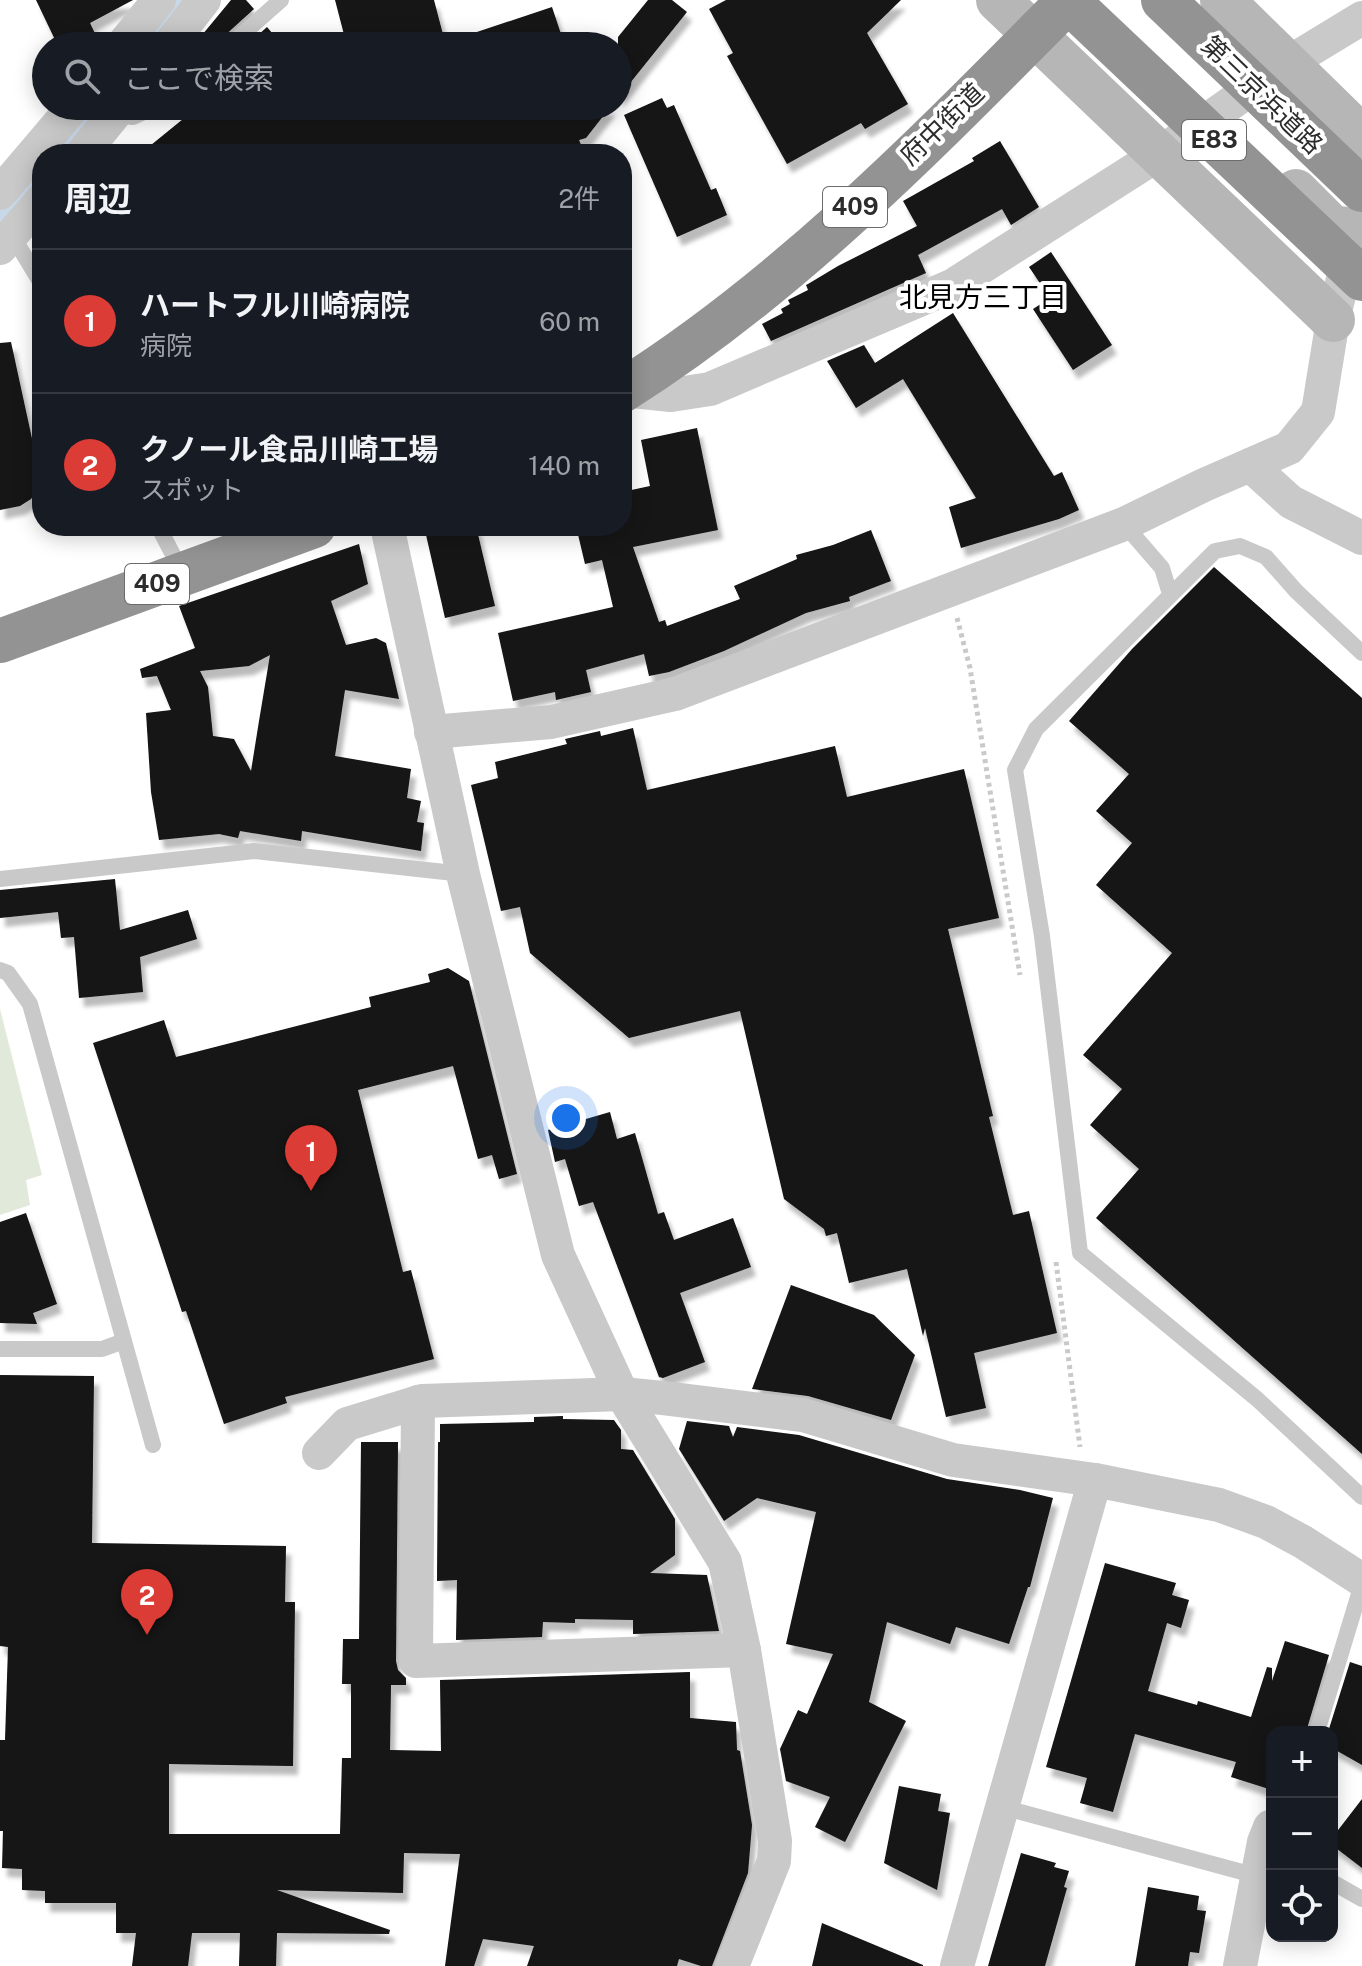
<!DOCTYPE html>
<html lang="ja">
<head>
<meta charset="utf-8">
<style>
  body { margin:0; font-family:"Public Sans","Noto Sans JP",sans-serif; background:#20242c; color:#f1f3f6 }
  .controls { position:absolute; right:24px; bottom:24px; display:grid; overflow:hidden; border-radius:16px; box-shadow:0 4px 20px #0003 }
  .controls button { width:72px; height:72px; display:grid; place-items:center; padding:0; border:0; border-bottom:2px solid #363941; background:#171b24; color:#f1f3f6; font:40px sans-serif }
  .you { position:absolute; left:566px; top:1118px; width:28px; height:28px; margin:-20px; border:6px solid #fff; border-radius:50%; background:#1a73e8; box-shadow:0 0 0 12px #1a73e833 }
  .badge { display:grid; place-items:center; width:52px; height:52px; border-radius:50%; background:#dc3c36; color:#fff; font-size:26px; font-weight:700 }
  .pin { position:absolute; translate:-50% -66px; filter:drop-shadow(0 2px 4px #0008) }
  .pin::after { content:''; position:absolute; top:42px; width:28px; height:24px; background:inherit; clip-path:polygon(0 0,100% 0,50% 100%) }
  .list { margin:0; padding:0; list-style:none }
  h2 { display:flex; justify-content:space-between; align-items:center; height:104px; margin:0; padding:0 32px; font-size:34px }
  h2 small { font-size:26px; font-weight:400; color:#9ea1a6 }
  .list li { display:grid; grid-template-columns:52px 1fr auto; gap:24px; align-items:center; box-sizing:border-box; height:144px; padding:0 32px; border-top:2px solid #363941 }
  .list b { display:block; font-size:30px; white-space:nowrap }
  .list p { margin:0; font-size:26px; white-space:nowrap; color:#9ea1a6 }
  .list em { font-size:26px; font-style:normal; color:#9ea1a6 }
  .icon { flex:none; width:44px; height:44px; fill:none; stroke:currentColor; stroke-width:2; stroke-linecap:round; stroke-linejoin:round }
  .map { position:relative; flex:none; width:1362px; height:1966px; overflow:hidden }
  .search { position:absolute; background:#171b24; box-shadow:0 4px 20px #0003; left:32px; top:32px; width:600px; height:88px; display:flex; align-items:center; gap:20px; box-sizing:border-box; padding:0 28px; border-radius:44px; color:#9ea1a6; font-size:30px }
  .panel { position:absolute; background:#171b24; box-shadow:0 4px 20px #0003; left:32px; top:144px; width:600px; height:392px; border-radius:32px }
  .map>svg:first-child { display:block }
  .green { fill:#e1e9da }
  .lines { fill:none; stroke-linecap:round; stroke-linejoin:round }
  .river { stroke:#c7d8e9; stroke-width:56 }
  .building { fill:#131313; fill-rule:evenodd; filter:url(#shadow) }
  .path { stroke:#c9c9c9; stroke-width:5; stroke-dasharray:4 4; stroke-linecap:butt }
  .lane { stroke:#c9c9c9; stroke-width:16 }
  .street { stroke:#c9c9c9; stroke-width:34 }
  .secondary { stroke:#b6b6b6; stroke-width:44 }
  .highway { stroke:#939393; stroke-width:44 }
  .highway-bridge { stroke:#939393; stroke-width:44 }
  .labels { text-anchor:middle; stroke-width:8; stroke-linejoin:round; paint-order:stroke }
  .shield { fill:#fff; stroke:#6b6b6b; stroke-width:2 }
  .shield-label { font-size:24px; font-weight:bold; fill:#2c2c2c }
  .street-label { font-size:26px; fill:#2c2c2c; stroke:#fff }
  .neighbourhood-label { font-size:28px; fill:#000; stroke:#fff }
</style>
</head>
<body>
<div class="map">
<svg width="1362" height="1966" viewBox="0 0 1362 1966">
  <defs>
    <filter id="shadow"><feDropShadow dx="5" dy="9" stdDeviation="2" flood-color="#0004"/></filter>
  </defs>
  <rect width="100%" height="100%" fill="#fff"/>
  <path class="green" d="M0 1009 42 1175 26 1180 30 1205 0 1215Z"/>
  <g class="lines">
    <g class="river">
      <path d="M144 46 181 0"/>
      <path d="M57 154 96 106"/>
      <path d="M0 219 42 171"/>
    </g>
  </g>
  <g class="building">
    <path d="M36 0H133L90 23 101 46H58Z"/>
    <path d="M231 0H246L254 9 222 38 218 46H193Z"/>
    <path d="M335 0H434L446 46H347Z"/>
    <path d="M648 0H672L687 12 618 98V37Z"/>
    <path d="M726 0H901L867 33 908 104 865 129 861 123 787 164 727 56 733 53 709 9Z"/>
    <path d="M552 7 565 46H450V41Z"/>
    <path d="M267 27 283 46H246Z"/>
    <path d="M662 98 667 108 674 105 711 190 716 188 727 215 677 237 624 115Z"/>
    <path d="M199 106H611L586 138 579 140 582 147 562 154H140Z"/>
    <path d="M1000 141 1039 207 1011 225 1002 209 918 255 926 273 771 341 762 324 783 313 781 309 790 304 788 300 808 290 806 285 808 284 838 266 917 226 903 201 974 161 972 158Z"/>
    <path d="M1051 252 1112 345 1073 370 1033 309 1050 298 1029 267Z"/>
    <path d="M953 313 1054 476 1062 472 1079 510 1059 519 961 548 949 507 976 498 903 379 856 408 827 361 864 345 875 363Z"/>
    <path d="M11 342 36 457 42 456V485L31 499 20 506 0 510V343Z"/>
    <path d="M697 428 718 530 633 547 659 622 665 620 667 626 740 599 734 586 797 559 796 555 833 545 871 530 891 581 849 597 850 601 806 613 724 651 669 672 649 676 644 654 586 670 591 692 556 700 555 692 513 701 498 633 613 607 602 560 585 564 576 526H622V492L650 486 641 440Z"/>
    <path d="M424 526H476L495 606 445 618Z"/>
    <path d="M359 544 368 584 331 601 346 645 376 638 386 643 399 699 345 690 335 756 411 769 407 798 421 801 417 822 424 823 421 851 302 831 301 841 240 831 238 838 219 834 159 840 151 792 146 713 171 710 157 676 142 678 140 669 195 648 179 606ZM270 655 259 721 251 771 234 739 213 736 208 687 200 671 249 666Z"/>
    <path d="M1214 567 1362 698V1454L1096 1218 1139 1169 1090 1125 1122 1089 1083 1055 1172 953 1096 885 1132 843 1096 811 1129 774 1069 721 1132 649Z"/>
    <path d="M633 728 647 790 835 746 847 797 964 769 999 918 948 929 993 1116 989 1117 1013 1215 1029 1211 1057 1333 974 1353 986 1408 946 1417 925 1328 923 1336 907 1269 849 1283 837 1233 826 1236 824 1229 784 1199 740 1011 629 1038 530 953 520 907 501 911 471 785 498 778 495 762 567 744 565 739 600 731 601 736Z"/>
    <path d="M115 879 120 930 188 910 197 939 140 957 143 992 79 998 74 937 61 938 58 912 0 918V890Z"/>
    <path d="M448 968 469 981 517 1174 499 1179 492 1155 478 1159 453 1066 358 1090 403 1272 411 1270 434 1359 285 1397 287 1403 224 1424 186 1311 182 1312 93 1043 164 1020 176 1057 371 1007 369 997 430 982 428 974Z"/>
    <path d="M610 1112 617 1139 635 1133 658 1214 664 1212 674 1240 733 1218 751 1267 680 1293 705 1362 663 1378 659 1377 593 1202 579 1206 565 1159 555 1162 548 1130Z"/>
    <path d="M26 1213 57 1304 33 1313 37 1324 0 1323V1222Z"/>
    <path d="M791 1285 874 1315 915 1355 891 1420 808 1396 752 1389Z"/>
    <path d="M0 1375 94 1376 92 1543 286 1546 285 1602H295L293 1766 169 1764V1834H340L342 1758H351V1684H342L343 1639H359L361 1442H398L396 1661 398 1670 406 1678V1685H391L390 1750 441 1751 440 1680 690 1672V1718L736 1722 737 1750 740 1751 752 1825 748 1873 712 1966H701L679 1959 677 1966H527L534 1946 483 1939 474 1966H445L460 1854 404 1853 403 1893 277 1890 390 1930 389 1934 277 1933 276 1966H239L240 1933H192L188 1966H132L136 1933H116V1903H45V1891L22 1890V1869L2 1868 3 1831H0V1740H5L8 1647 0 1646Z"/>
    <path d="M563 1416V1419L614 1420 621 1430V1449L633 1450 675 1519V1555L650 1573 707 1575 719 1631 633 1634V1620L575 1619V1623L543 1622 542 1637 456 1640 457 1580 437 1581 438 1442H440V1424L534 1422V1417Z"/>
    <path d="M687 1421 729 1426 733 1437 737 1427 799 1435 947 1479 1020 1490 1053 1498 1030 1587H1028L1009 1644 956 1627 950 1644 887 1622 869 1702 906 1721 845 1842 815 1827 830 1797 786 1781 780 1749 798 1710 807 1714 833 1654 786 1644 816 1512 757 1498 724 1521 679 1449Z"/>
    <path d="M1105 1563 1176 1583 1172 1595 1189 1600 1181 1628 1167 1623 1148 1691 1197 1705 1198 1701 1251 1717 1267 1667 1272 1668V1681L1285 1641 1329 1655 1306 1732H1272V1790L1231 1777 1236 1762 1135 1734 1113 1812 1080 1803 1087 1778 1046 1767Z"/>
    <path d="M1350 1662 1362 1666V1765L1332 1748V1732H1328Z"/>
    <path d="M899 1786 941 1794 938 1811 950 1813 937 1890 884 1863Z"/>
    <path d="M1362 1799V1868L1332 1845V1838Z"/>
    <path d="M1021 1853 1056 1863 1054 1867 1069 1871 1064 1887 1067 1888 1045 1966H988Z"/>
    <path d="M1148 1887 1199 1896 1197 1910 1206 1911 1199 1953 1190 1952 1188 1966H1135Z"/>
    <path d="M822 1923 923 1965V1966H812Z"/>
  </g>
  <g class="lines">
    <g class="path">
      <path d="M957 618 970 668 1020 975"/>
      <path d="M1056 1262 1080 1447"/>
    </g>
    <g class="lane">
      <path d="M229 46 281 0"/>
      <path d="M114 114 133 117 157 106"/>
      <path d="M12 235 42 285"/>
      <path d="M1124 524 1162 568 1170 594"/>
      <path d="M158 526 183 574"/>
      <path d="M1362 653 1296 591 1266 557 1240 546 1215 551 1036 729 1015 770 1042 936 1080 1253 1257 1399 1362 1497"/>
      <path d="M0 879 254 851 463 874"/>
      <path d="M0 970 8 973 30 1004 153 1445"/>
      <path d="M0 1349H102L124 1341"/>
      <path d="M1317 1732 1362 1584"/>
      <path d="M1002 1807 1257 1876"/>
      <path d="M1332 1882 1362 1899"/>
    </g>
    <g class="street">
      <path d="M122 46 159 0"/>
      <path d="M168 46 204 0"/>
      <path d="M82 154 121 106"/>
      <path d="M0 193 74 106"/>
      <path d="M0 248 42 200"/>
      <path d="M623 390 671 395 710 389 952 286 1159 154 1288 63 1362 18"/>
      <path d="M1250 465 1291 502 1362 538"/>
      <path d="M387 526 463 874 558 1255 622 1394 725 1562 744 1650 775 1841 774 1861 732 1966"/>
      <path d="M431 732 551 722 675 694 1124 524 1204 485 1289 448 1318 412 1333 320 1351 246"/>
      <path d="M418 1402 416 1661 744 1650"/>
      <path d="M319 1453 347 1424 422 1401 622 1394 663 1398 803 1415 953 1460 1095 1480 1219 1505 1266 1522 1303 1542 1362 1580"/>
      <path d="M957 1966 1095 1480"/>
      <path d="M1240 1966 1264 1842 1270 1827"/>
    </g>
    <g class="secondary">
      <path d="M998 0 1333 320"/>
      <path d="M1222 0 1362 137"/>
      <path d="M1296 191 1332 227 1362 231"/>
    </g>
    <g class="highway">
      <path d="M622 391C790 285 930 140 1069 0"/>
      <path d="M0 641 314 526"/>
    </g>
    <g class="highway-bridge">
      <path d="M1067 0 1362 279"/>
      <path d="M1163 0 1362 190"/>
    </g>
  </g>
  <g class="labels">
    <g class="shield">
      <rect x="1182" y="120" width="64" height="40" rx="6"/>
      <rect x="823" y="187" width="64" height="40" rx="6"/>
      <rect x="125" y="564" width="64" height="40" rx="6"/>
    </g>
    <g class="shield-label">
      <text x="1214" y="148">E83</text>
      <text x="855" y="215">409</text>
      <text x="157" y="592">409</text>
    </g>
    <g class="street-label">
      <text transform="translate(1262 95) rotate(44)" y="9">第三京浜道路</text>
      <text transform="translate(942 124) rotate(-44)" y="9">府中街道</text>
    </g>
    <g class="neighbourhood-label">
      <text x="983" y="307">北見方三丁目</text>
    </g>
  </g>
</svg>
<div class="controls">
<button>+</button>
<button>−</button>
<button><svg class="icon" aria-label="locate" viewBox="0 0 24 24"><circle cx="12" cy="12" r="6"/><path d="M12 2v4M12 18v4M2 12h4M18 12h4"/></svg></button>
</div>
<div class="you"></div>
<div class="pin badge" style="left:311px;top:1191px">1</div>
<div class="pin badge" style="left:147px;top:1635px">2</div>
<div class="search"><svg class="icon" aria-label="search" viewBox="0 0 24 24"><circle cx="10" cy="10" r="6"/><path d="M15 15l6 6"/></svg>ここで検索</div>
<section class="panel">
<h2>周辺<small>2件</small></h2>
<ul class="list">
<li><span class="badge">1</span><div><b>ハートフル川崎病院</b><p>病院</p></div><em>60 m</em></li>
<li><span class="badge">2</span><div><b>クノール食品川崎工場</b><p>スポット</p></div><em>140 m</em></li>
</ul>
</section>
</div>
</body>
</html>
